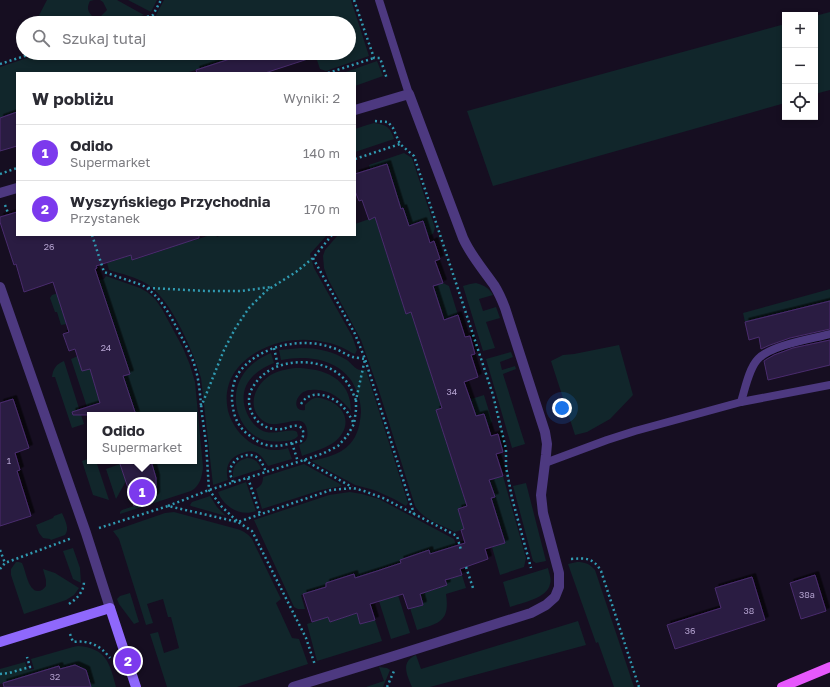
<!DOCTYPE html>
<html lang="pl">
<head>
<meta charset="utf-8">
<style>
  body { margin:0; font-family:"Golos Text",sans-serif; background:#f7f7f7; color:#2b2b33 }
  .controls { position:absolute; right:12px; top:12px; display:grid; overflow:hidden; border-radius:0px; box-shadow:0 2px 6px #0003 }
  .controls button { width:36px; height:36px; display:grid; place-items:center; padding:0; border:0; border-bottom:1px solid #e1e1e2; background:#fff; color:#2b2b33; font:20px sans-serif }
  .you { position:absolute; left:562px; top:408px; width:14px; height:14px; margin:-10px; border:3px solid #fff; border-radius:50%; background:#1a73e8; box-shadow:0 0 0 6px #1a73e833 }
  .badge { display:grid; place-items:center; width:26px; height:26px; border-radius:50%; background:#7c3aed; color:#fff; font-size:13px; font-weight:700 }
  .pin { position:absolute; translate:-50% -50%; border:2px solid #fff; box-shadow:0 1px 4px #0006 }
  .popup { position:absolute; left:87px; top:412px; width:110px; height:52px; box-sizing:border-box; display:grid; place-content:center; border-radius:0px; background:#fff; filter:drop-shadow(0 1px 3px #0005); font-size:13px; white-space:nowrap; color:#7c7c81 }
  .popup b { font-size:15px; color:#2b2b33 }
  .popup::after { content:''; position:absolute; left:50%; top:100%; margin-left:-8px; border:8px solid transparent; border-top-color:#fff }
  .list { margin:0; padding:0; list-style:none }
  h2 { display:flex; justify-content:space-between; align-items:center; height:52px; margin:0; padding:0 16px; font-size:17px }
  h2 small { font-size:13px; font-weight:400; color:#7c7c81 }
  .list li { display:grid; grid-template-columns:26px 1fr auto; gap:12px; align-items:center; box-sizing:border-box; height:56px; padding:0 16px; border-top:1px solid #e1e1e2 }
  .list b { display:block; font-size:15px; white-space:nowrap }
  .list p { margin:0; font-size:13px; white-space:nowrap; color:#7c7c81 }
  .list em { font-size:13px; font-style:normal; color:#7c7c81 }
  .icon { flex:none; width:22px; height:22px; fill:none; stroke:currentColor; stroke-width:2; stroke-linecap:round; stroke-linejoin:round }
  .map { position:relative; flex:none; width:830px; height:687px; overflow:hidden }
  .search { position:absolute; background:#fff; box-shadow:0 2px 6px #0003; left:16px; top:16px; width:340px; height:44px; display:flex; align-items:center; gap:10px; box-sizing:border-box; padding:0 14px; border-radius:22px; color:#7c7c81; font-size:15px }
  .panel { position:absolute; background:#fff; box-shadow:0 2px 6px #0003; left:16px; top:72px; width:340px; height:164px; border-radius:0px }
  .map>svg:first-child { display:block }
  .green { fill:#11262b }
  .building { fill:#2c1a42; stroke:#492d6e; filter:url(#shadow) }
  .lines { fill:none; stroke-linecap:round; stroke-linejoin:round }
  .path { stroke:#309ab1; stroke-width:2.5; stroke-dasharray:2 3; stroke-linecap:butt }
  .lane { stroke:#4d3980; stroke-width:8 }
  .street { stroke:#4d3980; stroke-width:10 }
  .secondary { stroke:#8f68fc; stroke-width:10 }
  .primary { stroke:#e658fc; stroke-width:10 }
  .labels { text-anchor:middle; stroke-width:3.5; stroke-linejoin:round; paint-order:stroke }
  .number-label { font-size:9px; fill:#b3a2cf }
</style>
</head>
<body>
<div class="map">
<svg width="830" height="687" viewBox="0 0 830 687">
  <defs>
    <filter id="shadow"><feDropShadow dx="3.5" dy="-3.5" stdDeviation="0" flood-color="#0009"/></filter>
  </defs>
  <rect width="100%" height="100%" fill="#160e21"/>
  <g class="green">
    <path d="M47 0H94L90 1C84 13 93 13 96 23H35Z"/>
    <path d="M100 0H117L144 15 118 23H102L100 17 107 10 103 2Z"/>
    <path d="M128 0H157L151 12Z"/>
    <path d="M164 0H351L369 56 326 71 320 69 316 57 327 53H349V23H327L326 20 317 23H137L155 17Z"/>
    <path d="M830 12V90L815 94V16Z"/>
    <path d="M785 24V103L493 186 467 111Z"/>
    <path d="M42 53H238L239 56 186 73H17V112L0 118V67Z"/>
    <path d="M377 61 383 76 355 86V73H343Z"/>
    <path d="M374 123C387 125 390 127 394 139L355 152V129L367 125Z"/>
    <path d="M404 153 412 158 435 228 433 234 428 236 423 221 409 226 398 210 396 192 387 164 370 169 369 165Z"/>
    <path d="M375 217 406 313 411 312 442 408 436 410 467 506 458 509 464 529 455 532C442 525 422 519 415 506L379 391 361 340 328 279 324 268 323 256 325 250 338 235H355V224Z"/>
    <path d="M210 235H216L217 237 221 235H327L310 254 314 268 352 336 357 350 355 354C352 353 350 352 347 350 340 346 332 343 324 342 311 339 296 339 282 342 249 350 220 374 228 411 232 425 241 437 253 444 264 450 276 452 288 448L292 459 268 466C265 461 261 454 255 452 252 451 249 451 246 452 231 455 224 465 228 480L213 485 201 378C193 351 171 299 147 284 136 277 122 274 109 270L107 263 131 255 133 260 167 249 190 236 192 241Z"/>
    <path d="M106 276 140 288 147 292 155 299 162 309 183 348 190 365 195 382 203 467C202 477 200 486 191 491L120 514V512L122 510 152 500 156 495V475L154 472 151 461H194V415H136L123 376 130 374 99 280 104 279Z"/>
    <path d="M443 283 449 286 458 315 444 320 439 303 428 288Z"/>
    <path d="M476 283C485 286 488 287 493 295L479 299 483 311 496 307 500 318 486 322 495 348 483 351 463 286 470 284Z"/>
    <path d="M71 289 67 324 61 325 57 312H55L50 298 52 295Z"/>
    <path d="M830 289V301L745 322 743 313Z"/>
    <path d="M619 345 633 395 610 419 587 432 575 435 551 361 563 355 574 354Z"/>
    <path d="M301 348C318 348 332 351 347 360 351 363 355 369 360 370 362 370 364 370 366 370L408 503 406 506 394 499 374 490 355 485 311 461C324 458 340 455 350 444 358 435 360 424 361 412 361 401 357 390 351 380 335 358 306 355 281 360L279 350Z"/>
    <path d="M511 352 513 357 500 362 502 370 515 366 516 369 503 374 525 444 512 448 486 359Z"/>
    <path d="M271 353 274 363C263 367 251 375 246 386 239 402 248 422 261 430 273 437 290 427 297 432L298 436C295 440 289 441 284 441 275 442 265 442 257 437 237 426 230 397 241 378 247 366 259 358 271 353Z"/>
    <path d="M78 356 83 371 96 366 100 403 87 407 71 359Z"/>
    <path d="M64 361 84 424 72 428 55 377H52C53 369 56 364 64 361Z"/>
    <path d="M295 368C324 368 351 378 351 411 341 398 328 388 311 390 307 390 302 392 300 395 294 401 295 412 305 410V405C308 402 311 399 315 398 319 397 324 399 327 400 349 408 352 429 333 443 324 449 312 452 302 456L299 445C301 444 305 442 306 440 309 435 307 426 304 423 297 416 277 429 265 422 246 410 253 387 269 376 277 371 286 369 295 368Z"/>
    <path d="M484 395 492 421 488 428 484 414 470 418 465 401Z"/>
    <path d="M90 458V461H96L109 500 93 495 82 461Z"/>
    <path d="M247 458C254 458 259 462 261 469L233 478C232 467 236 461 247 458Z"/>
    <path d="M120 464 126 481 116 499 106 469Z"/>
    <path d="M304 464 340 484 342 486 321 490 262 509 256 489C261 486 263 483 263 477Z"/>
    <path d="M503 476 526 558 524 567 500 575 492 547 505 543 488 500 495 497 489 480Z"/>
    <path d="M246 482 256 511C240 517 224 507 218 492Z"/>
    <path d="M526 483 546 561 536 563 533 561 513 486Z"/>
    <path d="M350 492 362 494 379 499 454 539 458 551 453 547 430 554 429 551 400 560 401 563 355 578 353 574 326 583V587L301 595 305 609H298L294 607 254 520 329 495Z"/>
    <path d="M210 496 217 507 226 516 191 506 190 505 192 502Z"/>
    <path d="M174 512 237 529C244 531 248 534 252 539L281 599 276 603 292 638 299 639 308 664 237 687H167L150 634 158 632 164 653 179 648 171 617H168L163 599 147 604 153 623 146 625 119 539 113 531 165 513Z"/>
    <path d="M62 513C65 520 70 529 65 535L51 540 50 539 43 538 39 533 36 525 53 518 54 516Z"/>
    <path d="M73 548 80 568 81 583 73 579 63 551Z"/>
    <path d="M16 562H19L22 563C26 571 28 591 38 591 41 591 44 589 46 586V580L43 569 55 573 79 588 74 595 66 600 24 614 11 575V569Z"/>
    <path d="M577 562C585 562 590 564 595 570L634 687H614L598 642 596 643 568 564Z"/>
    <path d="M548 568C549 574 552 579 550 584 548 598 521 603 510 607L503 582Z"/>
    <path d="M462 575 466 588 446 594C450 621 440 623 417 630L410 608 423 605 420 594 447 585 445 580Z"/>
    <path d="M130 593 139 622 134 624 119 604 117 599 120 596Z"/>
    <path d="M398 595 410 633 391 639 379 601Z"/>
    <path d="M357 613 360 624 375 620 382 641 317 661 307 624 328 617 330 622Z"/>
    <path d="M578 621 586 645 430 687H412C407 675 400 662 416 655L421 669Z"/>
    <path d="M78 646C106 648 110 663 116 687H91L86 670 75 665 60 669 59 666 0 684V669L25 662 28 670 34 669 31 659 73 647Z"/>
    <path d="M379 667 387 668 390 670 383 687H366L384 681Z"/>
  </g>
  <g class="building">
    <path d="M238 53H316L317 56 265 73H197L196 70 239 56Z"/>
    <path d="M17 112V146L0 151V118Z"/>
    <path d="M387 164 401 209 403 208 409 226 423 221 430 243 434 241 440 259 435 261 443 283 433 286 444 320 458 315 465 337 470 336 475 354 471 355 478 377 464 382 476 416 484 414 491 436 498 434 503 452 496 454 503 476 489 480 495 497 491 498 505 543 485 549 488 559 460 569 462 575 445 580 447 585 420 594 423 605 408 609 403 594 370 604 375 620 360 624 357 613 330 622 328 617 312 622 303 594 326 587V583L354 574 355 578 377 571 401 563 400 560 429 550 430 554 465 543 461 530 464 529 458 509 467 506 436 410 442 408 411 312 406 314 375 217 369 220 362 200 359 201 355 191V174Z"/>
    <path d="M17 212V235H199V238L132 260 131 255 96 266 97 268 95 269 130 374 123 376 136 415H73L72 412 100 403 90 369 82 371 75 349 69 351 63 334 69 332 53 282 24 292 16 264 14 265 0 222V217Z"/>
    <path d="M830 301V329L790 338 770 345 761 349 759 337 749 340 745 322Z"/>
    <path d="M830 340V365L768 380 764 361 767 359 774 355 793 348Z"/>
    <path d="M13 399 29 448 15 453 20 470 17 471 31 516 0 526V403Z"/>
    <path d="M119 461H151L156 478V496L152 500 134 506Z"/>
    <path d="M815 575 826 611 801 619 790 583Z"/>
    <path d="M752 577 765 620 675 649 667 625 721 608 715 588Z"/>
    <path d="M75 665 86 670 91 687H4L3 683 59 666 60 669Z"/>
  </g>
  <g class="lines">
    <g class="path">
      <path d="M354 0 374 58H380L387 79"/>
      <path d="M128 23 153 15 161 0"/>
      <path d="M0 64 34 53"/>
      <path d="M328 73 374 58"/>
      <path d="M375 121 388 122 393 128 400 144 414 156 493 395 506 449V467L512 498 531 568"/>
      <path d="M355 159 400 144"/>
      <path d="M0 174 17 168"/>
      <path d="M5 205 8 213"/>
      <path d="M92 235 104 272 142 285C161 296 171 317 181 336 186 346 192 356 195 367 199 380 200 393 201 406"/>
      <path d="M332 235 313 258 296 272 266 291 249 308 236 327 224 350 201 407 206 443 209 490 222 507 238 522 331 490 353 488 364 491 383 498 457 536 461 550"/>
      <path d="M313 258 355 334 365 359 414 514"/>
      <path d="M148 288 207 291H241L271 287"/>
      <path d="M274 348 278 366"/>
      <path d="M301 404C311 387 334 396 344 408 348 412 351 418 354 424"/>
      <path d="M292 443 298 462"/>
      <path d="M304 460 352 487"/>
      <path d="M248 478 260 514"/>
      <path d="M233 482C231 477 229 472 231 467 235 457 249 451 258 458 262 462 264 467 266 472"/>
      <path d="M168 506 209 490 304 460 324 453 338 446 347 436 354 424 356 410V400L365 359C361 358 356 358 353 357 346 355 340 350 333 348 320 343 305 342 291 344 271 346 243 360 235 380 232 388 231 399 233 407 234 418 240 429 249 435 256 441 264 446 274 446 282 446 292 443 301 441 304 436 305 428 298 426 293 425 287 428 283 429 269 431 256 424 251 411 248 403 248 394 253 387 270 356 324 354 346 381 351 387 353 394 356 400"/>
      <path d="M99 528 168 506 238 522 252 531 306 638 315 665"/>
      <path d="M0 550 5 563"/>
      <path d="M571 559C585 558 593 557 601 571L639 687"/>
      <path d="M466 567 473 588"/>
      <path d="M0 569 5 563 72 538"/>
      <path d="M69 604C78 598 84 591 84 581"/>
      <path d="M70 634 73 642C89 640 100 645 110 658"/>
      <path d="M0 674 9 673 30 667 27 657"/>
      <path d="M387 687 394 671"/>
    </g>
    <g class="lane">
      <path d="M379 0 409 94"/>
      <path d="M741 402C745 389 749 368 758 359 771 345 811 339 830 334"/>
      <path d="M545 463 607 440 635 431 741 402 830 385"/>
    </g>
    <g class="street">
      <path d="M0 193 17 188"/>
      <path d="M0 287 86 533 110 608"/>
      <path d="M293 687 394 656 531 613 546 605 555 597 559 587V573L543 513 541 495 546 455 547 444 545 432 505 308C502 300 499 293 494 285 483 269 471 256 463 238L409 94 355 110"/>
    </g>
    <path class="secondary" d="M0 642 110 608 136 687"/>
    <path class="primary" d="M782 687 830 667"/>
  </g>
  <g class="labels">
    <g class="number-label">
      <text x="49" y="250">26</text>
      <text x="106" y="351">24</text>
      <text x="452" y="395">34</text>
      <text x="9" y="464">1</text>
      <text x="807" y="598">38a</text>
      <text x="749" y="614">38</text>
      <text x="690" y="634">36</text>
      <text x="55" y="680">32</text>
    </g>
  </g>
</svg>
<div class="controls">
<button>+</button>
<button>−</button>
<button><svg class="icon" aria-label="locate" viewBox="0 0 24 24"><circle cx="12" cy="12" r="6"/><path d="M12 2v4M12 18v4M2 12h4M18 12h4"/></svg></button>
</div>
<div class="you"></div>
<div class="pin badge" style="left:142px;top:492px">1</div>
<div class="popup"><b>Odido</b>Supermarket</div>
<div class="pin badge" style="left:128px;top:661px">2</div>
<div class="search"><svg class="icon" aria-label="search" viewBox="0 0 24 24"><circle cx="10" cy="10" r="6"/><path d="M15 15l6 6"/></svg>Szukaj tutaj</div>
<section class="panel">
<h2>W pobliżu<small>Wyniki: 2</small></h2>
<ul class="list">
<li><span class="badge">1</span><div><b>Odido</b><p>Supermarket</p></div><em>140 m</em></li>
<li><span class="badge">2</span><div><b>Wyszyńskiego Przychodnia</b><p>Przystanek</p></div><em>170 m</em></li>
</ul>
</section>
</div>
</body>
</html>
